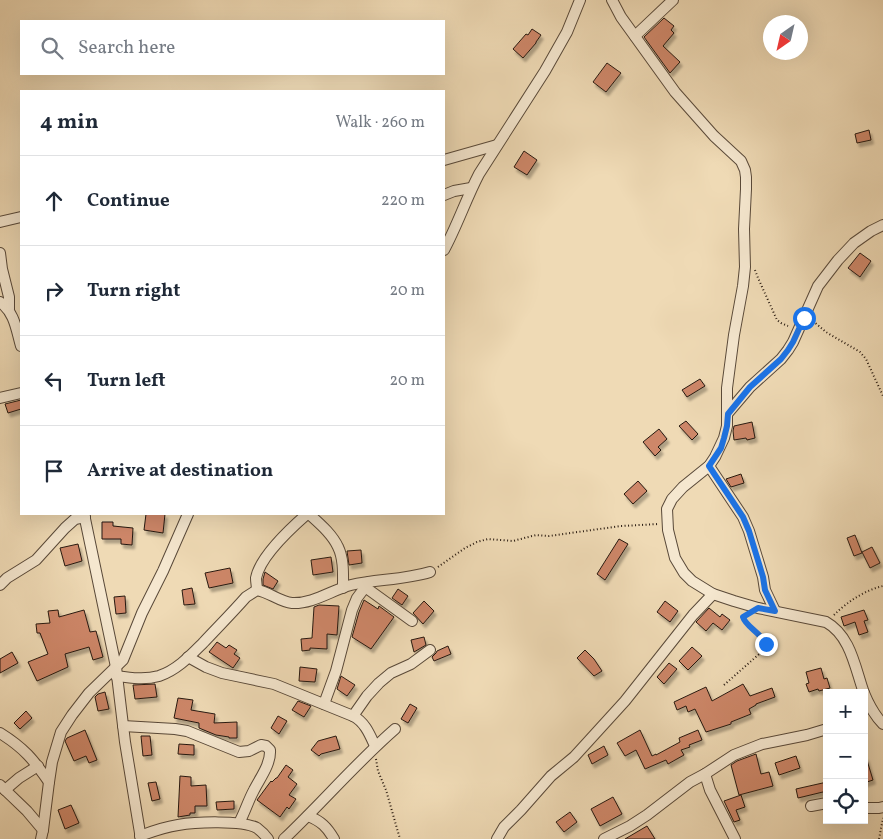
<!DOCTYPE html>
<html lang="en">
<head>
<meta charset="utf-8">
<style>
  body { margin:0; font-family:Vollkorn,serif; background:#f2f2f3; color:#1f2937 }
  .controls { position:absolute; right:15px; bottom:15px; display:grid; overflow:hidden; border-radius:0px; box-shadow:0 5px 20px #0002 }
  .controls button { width:45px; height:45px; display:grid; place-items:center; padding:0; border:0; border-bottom:1px solid #e0e1e3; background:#fff; color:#1f2937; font:25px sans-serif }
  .compass { position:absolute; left:763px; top:15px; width:45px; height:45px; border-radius:50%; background:#fff; box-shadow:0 5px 20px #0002; rotate:214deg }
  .stop { position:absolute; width:15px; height:15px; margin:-11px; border:4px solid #1a73e8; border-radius:50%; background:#fff }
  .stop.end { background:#1a73e8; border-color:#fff; box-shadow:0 1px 5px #0008 }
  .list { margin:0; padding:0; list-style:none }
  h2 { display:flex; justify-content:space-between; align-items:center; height:65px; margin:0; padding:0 20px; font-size:21px }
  h2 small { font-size:16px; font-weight:400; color:#747a83 }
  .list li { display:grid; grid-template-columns:32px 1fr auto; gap:15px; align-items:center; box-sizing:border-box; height:90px; padding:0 20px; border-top:1px solid #e0e1e3 }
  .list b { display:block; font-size:19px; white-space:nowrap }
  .list em { font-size:16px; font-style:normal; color:#747a83 }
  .icon { flex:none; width:28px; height:28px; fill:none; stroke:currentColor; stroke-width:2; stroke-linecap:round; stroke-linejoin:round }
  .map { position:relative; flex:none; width:883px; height:839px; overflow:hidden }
  .search { position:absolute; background:#fff; box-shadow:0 5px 20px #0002; left:20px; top:20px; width:425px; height:55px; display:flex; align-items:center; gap:12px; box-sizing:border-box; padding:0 18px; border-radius:0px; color:#747a83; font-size:19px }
  .panel { position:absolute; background:#fff; box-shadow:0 5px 20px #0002; left:20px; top:90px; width:425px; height:425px; border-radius:0px }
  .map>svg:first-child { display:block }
  .building { fill:#ce8769; stroke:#271910; filter:url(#shadow) }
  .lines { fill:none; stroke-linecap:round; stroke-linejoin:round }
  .minor-casing { stroke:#594939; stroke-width:12 }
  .path { stroke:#271910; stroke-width:2; stroke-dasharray:1 2.5; stroke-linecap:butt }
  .minor { stroke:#f5e7cf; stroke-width:10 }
  .route { stroke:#1a73e8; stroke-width:6 }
</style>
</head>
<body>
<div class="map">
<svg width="883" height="839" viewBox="0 0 883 839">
  <defs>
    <filter id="shadow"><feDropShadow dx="2.5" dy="4" stdDeviation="1" flood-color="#0004"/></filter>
  </defs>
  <rect width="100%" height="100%" fill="#efdab5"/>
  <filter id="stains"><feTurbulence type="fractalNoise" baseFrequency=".004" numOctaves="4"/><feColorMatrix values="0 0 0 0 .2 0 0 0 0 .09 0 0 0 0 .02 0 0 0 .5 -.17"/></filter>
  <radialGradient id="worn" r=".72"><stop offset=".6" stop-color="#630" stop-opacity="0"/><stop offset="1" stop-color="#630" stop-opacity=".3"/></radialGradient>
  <g class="building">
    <path d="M664 18 674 26 671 30 674 33 663 46 680 62 670 73 644 37Z"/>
    <path d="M532 29 541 35 536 42V43L523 58 513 49 526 34 528 35Z"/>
    <path d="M607 63 621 73 606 92 593 82Z"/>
    <path d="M869 130 871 140 857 143 855 134Z"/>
    <path d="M524 151 537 160 527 175 514 167Z"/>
    <path d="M860 253 871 261 860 277 848 268Z"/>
    <path d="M700 379 705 386 687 397 682 390Z"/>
    <path d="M21 400V409L8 413 5 404Z"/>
    <path d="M686 421 698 434 692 440 679 426Z"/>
    <path d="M752 422 755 438 747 440 746 438 734 440 733 431 734 426Z"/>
    <path d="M659 429 667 439 658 447 661 450 655 456 643 442Z"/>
    <path d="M741 474 744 483 731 487 726 479Z"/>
    <path d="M638 481 647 491 633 504 624 494Z"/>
    <path d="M146 514H165L163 533 144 530Z"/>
    <path d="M102 522H113V526L133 528 132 545 121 544V539H102Z"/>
    <path d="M855 535 862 553 854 556 847 538Z"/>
    <path d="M619 539 628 544 605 580 597 574Z"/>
    <path d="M78 544 82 561 65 566 60 548Z"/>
    <path d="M872 547 880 563 870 568 862 552Z"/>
    <path d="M361 550 362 563 349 565 347 551Z"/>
    <path d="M331 557 333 572 313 575 311 560Z"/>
    <path d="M230 568 233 583 209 588 205 573Z"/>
    <path d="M265 572 278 581 273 589 263 585V579Z"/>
    <path d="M192 588 195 604 184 605 182 590Z"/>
    <path d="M398 589 408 596 402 605 392 598Z"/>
    <path d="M125 596 126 613 116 614 114 597Z"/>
    <path d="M364 600 378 609 379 606 394 617 371 649 352 637 359 612Z"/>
    <path d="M424 601 434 611 423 624 413 613Z"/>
    <path d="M665 601 678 611 670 622 657 612Z"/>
    <path d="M319 605 339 606 337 635 327 634V649L310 648V650L302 651 301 639 312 638 314 607Z"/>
    <path d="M709 608 720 617 722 614 730 620 722 630 713 623 706 631 696 622Z"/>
    <path d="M58 610 59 617 84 610 90 632 96 631 103 657 93 660 89 647 65 654 68 667 37 681 28 662 48 654 40 633H37L36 624 50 623 48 611Z"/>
    <path d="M864 610 868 620 864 621 868 632 859 635 855 622 844 626 841 617Z"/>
    <path d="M424 637 426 645 414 652 411 640Z"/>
    <path d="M217 642 226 648 229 645 237 650 234 654 240 658 233 668 209 652Z"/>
    <path d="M448 646 451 654 434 661 432 657 436 653 437 651Z"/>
    <path d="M692 647 702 656 688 670 679 661Z"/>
    <path d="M585 650 594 659 602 671 594 676 577 658Z"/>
    <path d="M12 652 18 663 0 673V659Z"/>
    <path d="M669 663 677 669 664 684 657 677Z"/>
    <path d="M300 667 317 669 315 682 299 681Z"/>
    <path d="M821 668 824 679 827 678 830 688 819 691 818 689 809 692 806 684 809 683 806 672Z"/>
    <path d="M341 676 355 685 347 696 337 689Z"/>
    <path d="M155 684 157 697 135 699 133 685Z"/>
    <path d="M743 684 750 696 772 688 775 697 756 704V705L749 709 751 714 731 722V724L706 732 695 709 688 712 686 706 677 710 674 702 706 687 712 701Z"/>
    <path d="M105 692 109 709 98 711 95 697 98 694Z"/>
    <path d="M178 698 193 700 191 710 215 714 214 723 237 722V738H229V737L216 735 199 728V723L174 718Z"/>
    <path d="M298 701 311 706 304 717 292 710Z"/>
    <path d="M410 704 417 708 408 723 401 719Z"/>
    <path d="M26 711 32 718 20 729 14 723Z"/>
    <path d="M278 716 287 721 279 734 271 728Z"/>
    <path d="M85 730 97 760 89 763 86 756 74 761 65 741 67 738Z"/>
    <path d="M640 730 652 756 656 754V755L680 742 679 738 698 730 702 740 689 745 690 747 681 750 684 755 668 764 666 760 645 769 636 750 625 756 617 743Z"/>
    <path d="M141 736H150L152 755 143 756Z"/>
    <path d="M336 736 340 749 321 754 319 756 311 750 318 741Z"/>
    <path d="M179 744 194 745V755L178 754Z"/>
    <path d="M604 746 608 755 592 764 588 755Z"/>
    <path d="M756 754 761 774 769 772 773 786 739 795 731 765 737 761Z"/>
    <path d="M796 756 800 768 779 775 775 763Z"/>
    <path d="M864 757H866L873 780 864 783Z"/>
    <path d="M286 765 293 770 288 777 297 784 289 795 296 799 289 809 287 807 280 817 257 800 271 781 272 782 276 778H277Z"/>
    <path d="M180 776 191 777V786L206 785 207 806H195V813H190V815L178 817Z"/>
    <path d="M156 782 160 799 152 801 148 783Z"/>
    <path d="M827 782V791L798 798 796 789Z"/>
    <path d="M741 795 745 807 736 810 740 820 734 822 724 801Z"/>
    <path d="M613 797 622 814 600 826 591 809Z"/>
    <path d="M234 801V809L217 810 216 802Z"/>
    <path d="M71 805 79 823 65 829 58 810Z"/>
    <path d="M570 812 577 822 564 832 556 822Z"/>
    <path d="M647 826 655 839H625Z"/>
  </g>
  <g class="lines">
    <defs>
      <g id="minor">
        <path d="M612 0 621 17 675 92 714 136 741 161 745 170 746 177V189L744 229 745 267 743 286 734 335 727 388V426L724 438 715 457 709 466 683 487 672 499 667 509 668 530 675 558 684 573 692 581 713 594 734 601 758 608 826 622C851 636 855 668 864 693"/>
        <path d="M635 36 673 0"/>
        <path d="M444 160 497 145"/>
        <path d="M444 195 454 191 471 188"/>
        <path d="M0 222 21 217"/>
        <path d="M444 250C457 226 466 199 479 174L545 71 567 32 580 0"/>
        <path d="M0 253 2 269 9 297V309"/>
        <path d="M0 302C15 313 16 329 21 346"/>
        <path d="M0 398 21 393"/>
        <path d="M727 414 750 387 781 359 788 350 793 342 818 286 838 260 854 243 871 231 883 225"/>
        <path d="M709 466 743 517 749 531 763 577 765 590 775 611"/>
        <path d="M84 514 116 667 125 742 141 839"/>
        <path d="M309 514C320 524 332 534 338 547 344 559 343 575 343 588"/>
        <path d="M0 585 7 578 36 560 65 528 75 519 85 517"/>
        <path d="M365 587 412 621"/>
        <path d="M257 590C257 586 256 582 256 578 260 557 291 528 307 514"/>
        <path d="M188 657 206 667 222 673 274 684 353 716C365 722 370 735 375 746"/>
        <path d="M116 676C131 678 145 680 159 676 177 670 190 656 203 643 217 628 232 613 246 597L257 590C269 592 280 602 292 603 313 604 332 590 351 585 377 579 404 580 430 572"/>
        <path d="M864 693C869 705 874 715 883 724"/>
        <path d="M324 704 336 671 352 610 357 598 369 582"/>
        <path d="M353 716 367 696 379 683 391 673 411 664 430 650"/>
        <path d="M123 726 175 729 187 731 239 752 249 751 261 745 266 746 270 750C271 764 260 778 254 790 248 801 245 812 239 823"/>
        <path d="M0 733C24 748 33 759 49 782"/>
        <path d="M705 774 710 790 735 839"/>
        <path d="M0 785 27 811 43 830"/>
        <path d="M5 790 19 778 38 766"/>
        <path d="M811 806 827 803"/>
        <path d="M864 808H879L883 807"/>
        <path d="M308 816C321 821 327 827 334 839"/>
        <path d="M140 836C153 831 165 827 178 825 195 822 242 820 257 828 261 831 265 835 268 839"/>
        <path d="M41 839 43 830 49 782 52 762 61 732 72 715 89 693 123 660 142 613 163 571 188 514"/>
        <path d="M284 839C322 803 356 763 395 729"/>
        <path d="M497 839 504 827 521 810 551 776 574 757 625 701 693 615 713 594"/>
        <path d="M604 839 630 826 647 815 690 782 705 774 734 755 762 744 807 735 827 729"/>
      </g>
    </defs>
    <use href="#minor" class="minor-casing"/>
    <g class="path">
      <path d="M755 270 758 278 777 320 781 323 788 326"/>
      <path d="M813 321 826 332 860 352 866 359 883 396"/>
      <path d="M438 567 465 548 477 542 488 539 513 541 536 535 549 536 621 526 659 524"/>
      <path d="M834 615C847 602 865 590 883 586"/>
      <path d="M724 685 766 648C766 634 750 629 743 619V617L745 615"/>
      <path d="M376 759 378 771 386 790 400 839"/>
      <path d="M879 839 883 818"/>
    </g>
    <use href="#minor" class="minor"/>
  </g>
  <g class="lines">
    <path class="route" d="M766 644C760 632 746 627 743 617L758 608 775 611 765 590 763 577 749 531 743 517 709 466 721 448 724 438 727 426 728 414 750 387 781 359 788 350 793 342 804 318"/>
  </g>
  <rect width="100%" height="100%" filter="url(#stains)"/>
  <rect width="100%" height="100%" fill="url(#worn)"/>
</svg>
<div class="controls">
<button>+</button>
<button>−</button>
<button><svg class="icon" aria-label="locate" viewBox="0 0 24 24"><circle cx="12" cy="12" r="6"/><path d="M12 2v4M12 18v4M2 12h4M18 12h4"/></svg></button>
</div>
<svg class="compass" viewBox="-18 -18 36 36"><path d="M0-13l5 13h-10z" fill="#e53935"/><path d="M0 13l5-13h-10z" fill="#747a83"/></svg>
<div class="stop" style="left:804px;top:318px"></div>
<div class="stop end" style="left:766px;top:644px"></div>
<div class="search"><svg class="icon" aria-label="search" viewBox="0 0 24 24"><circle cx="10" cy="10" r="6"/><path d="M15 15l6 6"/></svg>Search here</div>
<section class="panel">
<h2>4 min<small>Walk · 260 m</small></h2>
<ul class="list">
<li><svg class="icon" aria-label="ahead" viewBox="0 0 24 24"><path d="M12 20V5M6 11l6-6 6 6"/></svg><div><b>Continue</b></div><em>220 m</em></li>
<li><svg class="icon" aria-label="right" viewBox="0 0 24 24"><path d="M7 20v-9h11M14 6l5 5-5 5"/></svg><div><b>Turn right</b></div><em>20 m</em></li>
<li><svg class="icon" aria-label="left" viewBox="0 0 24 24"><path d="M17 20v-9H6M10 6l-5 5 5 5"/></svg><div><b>Turn left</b></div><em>20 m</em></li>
<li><svg class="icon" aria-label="arrive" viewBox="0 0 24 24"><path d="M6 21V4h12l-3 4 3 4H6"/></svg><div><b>Arrive at destination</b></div></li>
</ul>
</section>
</div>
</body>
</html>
